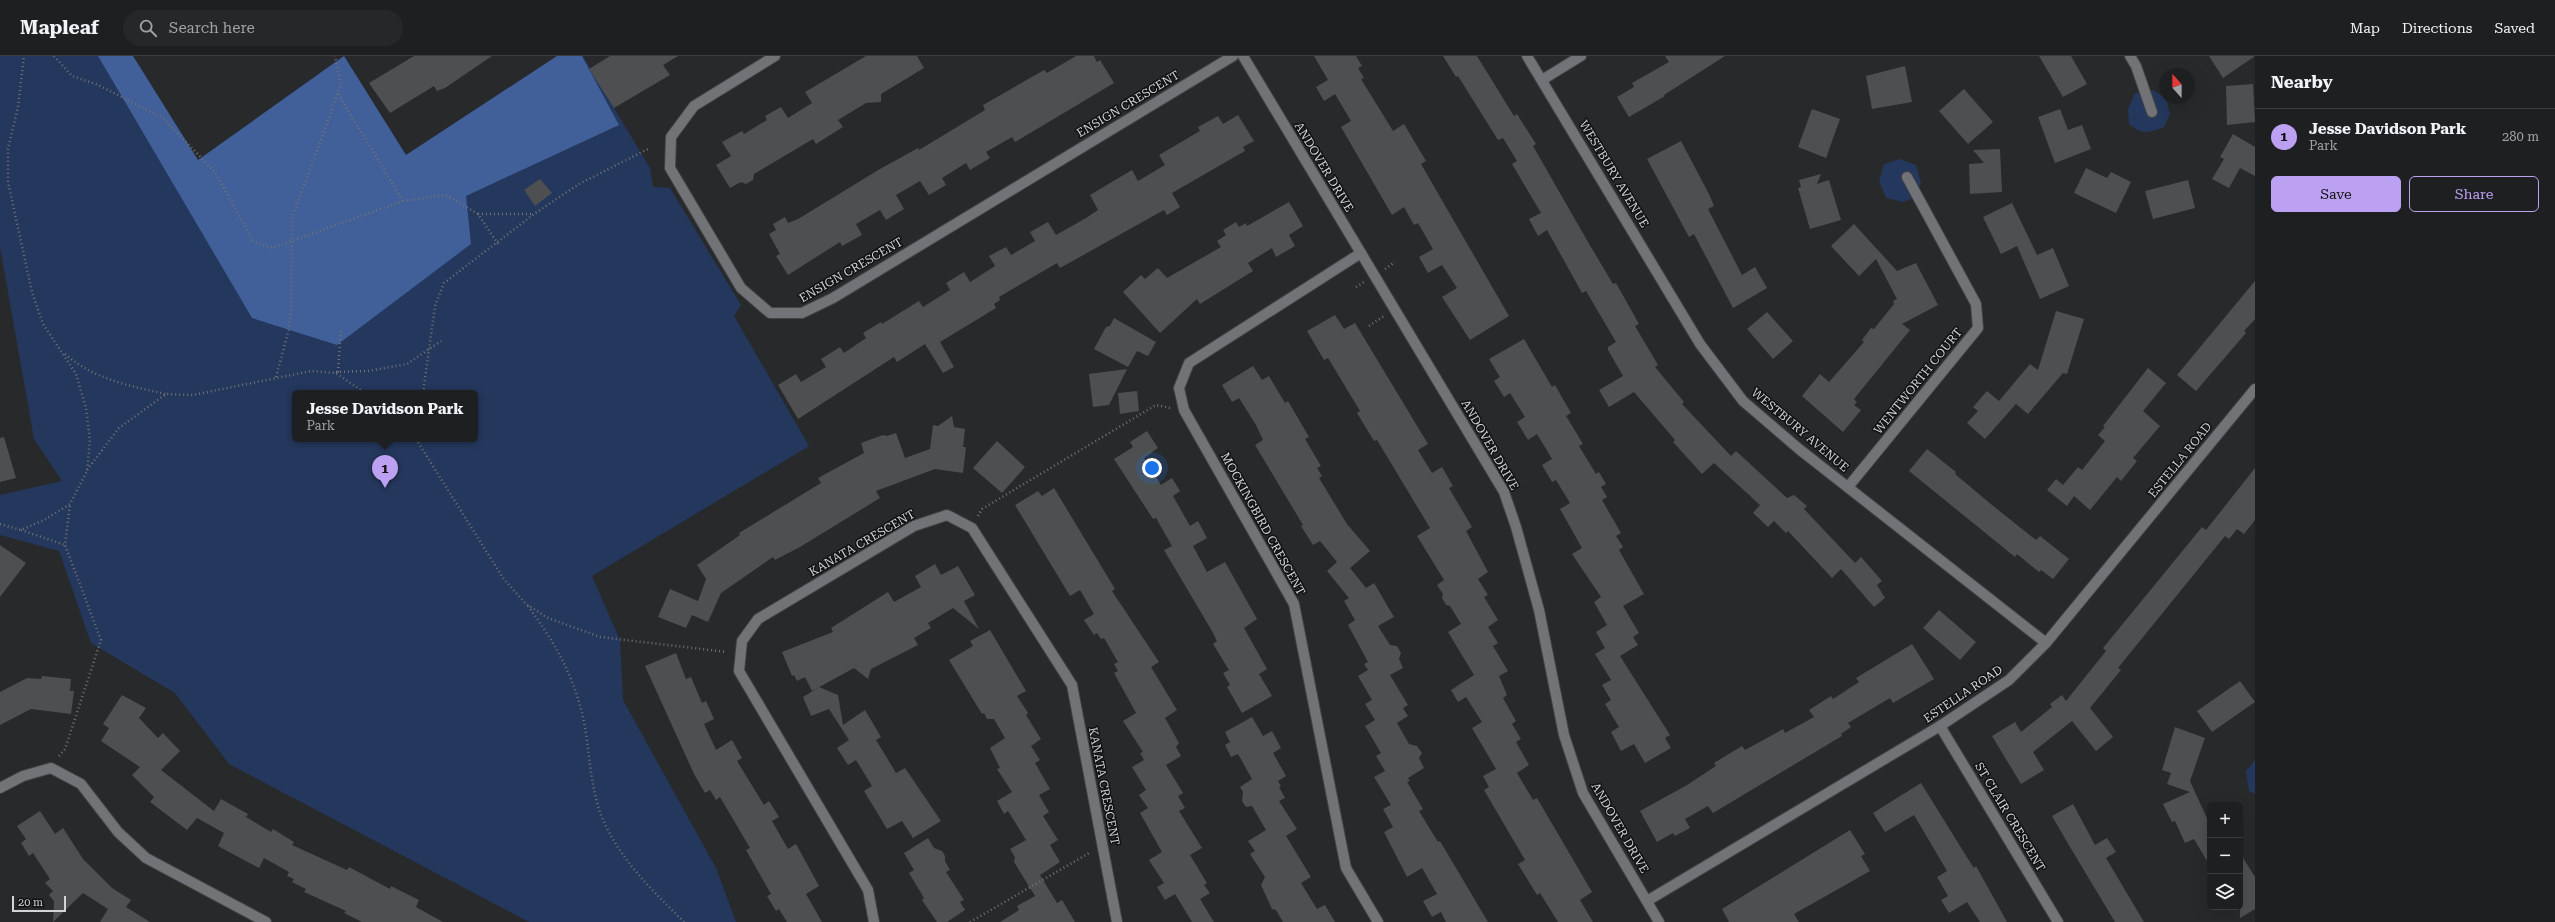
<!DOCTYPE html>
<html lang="en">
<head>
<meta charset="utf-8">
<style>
  body { margin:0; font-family:"Roboto Serif",serif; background:#262729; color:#f1f3f6 }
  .controls { position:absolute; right:12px; bottom:12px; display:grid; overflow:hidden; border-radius:6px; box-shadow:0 4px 16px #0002 }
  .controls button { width:36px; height:36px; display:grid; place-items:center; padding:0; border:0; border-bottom:1px solid #3c3d3e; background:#1e1f20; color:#f1f3f6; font:20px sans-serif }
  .compass { position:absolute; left:2159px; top:12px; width:36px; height:36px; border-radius:50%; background:#1e1f20; box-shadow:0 4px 16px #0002; rotate:339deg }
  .scale { position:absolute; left:12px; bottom:10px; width:54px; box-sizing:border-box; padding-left:4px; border:2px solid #d3d4d6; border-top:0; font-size:11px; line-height:14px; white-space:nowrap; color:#d3d4d6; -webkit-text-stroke:3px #111213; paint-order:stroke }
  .you { position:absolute; left:1152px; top:412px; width:14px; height:14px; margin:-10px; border:3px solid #fff; border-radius:50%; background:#1a73e8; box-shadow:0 0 0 6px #1a73e833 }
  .badge { display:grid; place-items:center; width:26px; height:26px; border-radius:50%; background:#bca0f2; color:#111; font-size:13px; font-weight:700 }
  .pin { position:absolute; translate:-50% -33px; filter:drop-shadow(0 1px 2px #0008) }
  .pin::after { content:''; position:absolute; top:21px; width:14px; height:12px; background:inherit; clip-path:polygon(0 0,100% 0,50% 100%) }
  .popup { position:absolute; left:292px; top:334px; width:186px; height:52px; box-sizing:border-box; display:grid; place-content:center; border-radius:6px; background:#1e1f20; filter:drop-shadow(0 1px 3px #0005); font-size:13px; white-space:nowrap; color:#a1a2a5 }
  .popup b { font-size:15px; color:#f1f3f6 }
  .popup::after { content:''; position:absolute; left:50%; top:100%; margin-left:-8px; border:8px solid transparent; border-top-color:#1e1f20 }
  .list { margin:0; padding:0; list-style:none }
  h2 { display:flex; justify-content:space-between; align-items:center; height:52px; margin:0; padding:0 16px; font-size:17px }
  h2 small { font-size:13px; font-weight:400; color:#a1a2a5 }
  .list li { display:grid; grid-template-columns:26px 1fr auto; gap:12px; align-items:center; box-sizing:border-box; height:56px; padding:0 16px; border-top:1px solid #3c3d3e }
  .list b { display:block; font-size:15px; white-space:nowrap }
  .list p { margin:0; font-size:13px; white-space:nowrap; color:#a1a2a5 }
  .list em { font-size:13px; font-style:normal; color:#a1a2a5 }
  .actions { display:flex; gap:8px; padding:12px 16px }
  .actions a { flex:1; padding:9px 0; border:1px solid #bca0f2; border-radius:6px; text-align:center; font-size:14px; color:#bca0f2 }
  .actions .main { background:#bca0f2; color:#111 }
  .icon { flex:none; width:22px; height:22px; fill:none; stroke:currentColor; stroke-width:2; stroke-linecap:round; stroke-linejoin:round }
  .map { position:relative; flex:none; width:2255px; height:866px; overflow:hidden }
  header { display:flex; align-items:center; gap:24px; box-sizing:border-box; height:56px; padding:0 20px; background:#1e1f20; border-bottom:1px solid #3c3d3e }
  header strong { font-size:19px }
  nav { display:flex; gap:22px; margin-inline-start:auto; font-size:14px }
  .search { width:280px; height:36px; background:#262729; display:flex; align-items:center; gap:10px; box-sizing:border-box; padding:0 14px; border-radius:22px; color:#a1a2a5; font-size:15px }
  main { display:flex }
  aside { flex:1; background:#1e1f20 }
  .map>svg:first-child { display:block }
  .green { fill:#24375c; fill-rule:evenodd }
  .forest { fill:#415f98 }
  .building { fill:#4d4f51 }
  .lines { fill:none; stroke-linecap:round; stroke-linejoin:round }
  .minor-casing { stroke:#434446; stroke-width:12 }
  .tertiary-casing { stroke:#434446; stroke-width:12 }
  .path { stroke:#717274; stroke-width:2.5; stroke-dasharray:1 3; stroke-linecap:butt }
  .minor { stroke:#727376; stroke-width:10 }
  .tertiary { stroke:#727376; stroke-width:10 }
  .labels { text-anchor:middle; stroke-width:3; stroke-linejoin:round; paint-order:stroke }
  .street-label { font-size:12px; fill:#d3d4d6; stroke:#111213 }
</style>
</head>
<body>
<header>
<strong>Mapleaf</strong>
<div class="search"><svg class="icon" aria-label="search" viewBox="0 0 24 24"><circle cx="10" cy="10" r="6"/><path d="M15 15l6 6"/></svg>Search here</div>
<nav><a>Map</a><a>Directions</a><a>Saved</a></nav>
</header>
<main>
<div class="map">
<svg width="2255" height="866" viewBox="0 0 2255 866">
  <rect width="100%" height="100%" fill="#28292b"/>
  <g class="green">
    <path d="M0 0H133L198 104 344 0 406 99 557 0H583L650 112 653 131 670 132 741 249 734 260 809 390 592 520 620 584 623 644 716 812 736 866H529L229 708 175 637 91 587 59 495 0 479V439L62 425 34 383 0 191ZM295 337H475V383H295Z"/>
    <path d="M2153 34 2166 42 2170 58 2164 71C2149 77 2142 79 2129 68L2128 53 2135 37Z"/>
    <path d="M1900 103 1916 109 1921 127 1916 141 1903 146 1886 142 1879 125 1884 108Z"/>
    <path d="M2255 704V738L2249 735 2246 715Z"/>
  </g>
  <path class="forest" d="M98 0H133L198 104 344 0 406 99 557 0H582L619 69 466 140 471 188 337 289 252 262Z"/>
  <g class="building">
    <path d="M414 0H492L445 32 437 35 434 30 390 57 369 27Z"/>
    <path d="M610 0H678L663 9 670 19 614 52 589 13Z"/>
    <path d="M866 0H917L924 12 881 38V46L866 47 838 64 843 71 816 88 813 83 754 118 753 124 746 128 741 126 730 132 716 109 731 100 722 86 742 75 744 78 767 64 765 60 781 51 788 62 812 47 805 36Z"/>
    <path d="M1076 0H1094L1097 6 1100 4 1114 27 1015 86 1012 81 986 96 990 102 970 114 966 107 942 122 946 129 929 139 920 125 896 139 904 153 886 164 880 154 856 168 862 179 842 190 840 186 788 219 776 200 780 198 769 178 776 174 773 168 785 161 788 167 798 163 880 113 918 92 919 94 985 54 983 49 1044 14 1047 17Z"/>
    <path d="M1314 0H1356L1362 10 1358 12 1364 22 1361 23 1393 75 1404 68 1426 105 1421 108 1509 260 1470 284 1442 241 1457 232 1442 209 1428 217 1419 201 1433 193 1418 167 1414 169 1404 151 1392 159 1341 71 1351 65 1335 38 1324 45 1316 31 1328 24Z"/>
    <path d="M1443 0H1477L1514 60 1517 58 1536 88 1533 90 1588 186 1613 228 1616 227 1639 268 1635 270 1658 309 1655 311 1684 346 1682 348 1731 400 1736 395 1787 442 1794 439 1807 450 1804 453 1855 507 1861 501 1882 525 1877 529 1885 542 1874 551 1841 513 1832 522 1788 475 1786 477 1774 465 1768 471 1753 457 1760 449 1714 407 1702 418 1673 386 1675 384 1634 336 1609 351 1599 334 1623 320 1608 294V291L1616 286 1586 235 1582 237 1547 174 1538 180 1529 163 1541 157 1512 108 1517 105 1503 82 1498 84 1458 20 1456 21Z"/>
    <path d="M1665 0H1725L1664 39 1665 40 1629 61 1617 41 1634 31 1632 27 1669 6Z"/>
    <path d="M2039 0H2071L2087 28 2063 41Z"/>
    <path d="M2209 0H2255L2223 22Z"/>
    <path d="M1905 10 1912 46 1872 53 1866 20Z"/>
    <path d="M2253 28 2255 66 2227 69 2226 30Z"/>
    <path d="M1964 33 1993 66 1968 88 1939 55Z"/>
    <path d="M1812 53 1840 63 1826 102 1798 91Z"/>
    <path d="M2060 53 2068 74 2082 69 2091 93 2055 107 2038 61Z"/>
    <path d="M1238 59 1254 85 1243 91 1245 95 1172 137 1180 151 1167 159 1164 154 1060 212 1057 207 999 241 1000 244 994 248 996 252 940 286 954 311 943 317 925 288 897 306 894 301 798 363 778 329 796 318 801 326 826 311 821 303 840 291 844 297 866 282 863 277 881 266 882 268 919 245 923 251 950 234 946 227 964 216 970 226 995 210 989 200 1006 191 1011 199 1035 185 1030 176 1048 166 1056 179 1086 162 1098 154 1090 139 1132 114 1138 125 1165 109 1159 99 1200 75 1198 71 1218 60 1223 68Z"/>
    <path d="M2233 78 2255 91V120L2240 112 2229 132 2212 123 2224 103 2220 101Z"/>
    <path d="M1681 85 1709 138 1714 150 1708 153 1742 219 1755 211 1767 232 1733 252 1694 178 1689 181 1647 103Z"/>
    <path d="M2000 93 2002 136 1970 138 1969 108 1984 107 1973 94Z"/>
    <path d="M2086 112 2107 122 2111 116 2131 126 2116 157 2074 137Z"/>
    <path d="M1821 118 1817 128 1829 124 1841 164 1810 173 1798 132 1801 131 1799 124Z"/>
    <path d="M540 123 552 137 535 150 524 134Z"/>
    <path d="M2188 124 2195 152 2153 163 2145 135Z"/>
    <path d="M1289 146 1303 170 1289 179 1295 190 1276 201 1272 192 1248 207 1253 215 1200 248 1197 243 1160 277 1123 236 1141 219 1145 223 1158 212 1167 222 1221 191 1217 185 1226 179 1223 174 1236 166 1239 171 1246 167 1247 170Z"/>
    <path d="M2012 147 2037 199 2053 192 2069 230 2040 243 2017 190 2001 198 1983 161Z"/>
    <path d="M1854 168 1897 215 1916 207 1938 249 1902 268 1910 274 1854 343 1857 346 1854 349 1861 354 1843 376 1802 340 1820 318 1829 326 1864 286 1862 284 1871 272 1874 273 1894 248 1893 245 1897 243 1876 203 1859 220 1831 190Z"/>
    <path d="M2255 225V263L2244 275 2246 277 2196 335 2177 319Z"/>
    <path d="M2056 255 2084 263 2067 318 2063 317 2028 358 2016 348 1985 383 1967 367 1978 355 1973 351 1987 335 1999 345 2030 308 2038 314Z"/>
    <path d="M1767 256 1793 285 1773 303 1747 273Z"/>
    <path d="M1335 259 1344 273 1355 267 1428 388 1418 394 1432 417 1442 411 1453 430 1449 432 1472 471 1466 475 1488 516 1478 523 1488 539 1484 541 1498 564 1488 571 1498 587 1493 590 1508 615 1499 620 1507 639 1503 642 1516 665 1512 668 1521 683 1516 686 1529 709 1517 717 1533 744 1537 742 1592 836 1580 844 1593 866H1558L1540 837 1537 839 1518 808 1525 804 1484 734 1489 731 1483 720 1496 713 1472 672 1482 666 1466 641 1458 646 1451 634 1474 619 1448 576 1461 568 1450 550 1446 549 1442 542 1443 538 1437 529 1444 524 1417 480 1430 472 1377 384 1374 385 1357 357 1360 355 1328 302 1324 304 1307 275Z"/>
    <path d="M1114 262 1156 286 1148 300 1137 295 1128 311 1094 293 1106 271 1110 270Z"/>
    <path d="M1524 283 1552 331 1555 329 1571 357 1566 360 1583 388 1579 390 1596 418 1599 416 1606 428 1601 431 1607 441 1602 444 1621 477 1616 480 1623 491 1619 494 1644 538 1623 550 1639 577 1633 581 1638 589 1620 600 1670 679 1665 682 1671 692 1645 707 1634 688 1621 695 1611 676 1619 671 1605 648 1611 644 1602 629 1611 624 1595 598 1605 592 1596 576 1607 569 1594 546 1601 541 1572 498 1582 492 1560 453 1570 447 1556 424 1552 426 1542 409 1552 403 1537 378 1528 384 1517 366 1525 361 1510 337 1504 341 1494 325 1500 321 1489 303Z"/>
    <path d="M1253 310 1262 324 1269 320 1285 347 1288 345 1309 381 1305 383 1321 410 1317 412 1322 420 1319 422 1347 468 1370 495 1350 512 1366 532 1374 527 1394 561 1378 570 1390 589 1397 590 1401 597 1399 603 1403 612 1390 619 1408 649 1403 652 1408 660 1397 667 1409 688 1417 690 1422 697 1419 702 1424 712 1408 722 1410 725 1407 726 1423 753 1419 755 1438 786 1440 785 1488 866H1446L1441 856 1432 861 1423 845 1437 838 1422 812 1407 821 1384 776 1393 771 1383 753 1391 749 1374 721 1385 715 1376 700 1381 697 1365 670 1375 664 1365 648 1372 644 1358 620 1368 614 1364 608 1368 606 1348 569 1355 564 1344 545 1349 542 1327 515 1337 506 1320 485 1313 489 1301 470 1303 469 1255 389 1263 384 1256 369 1239 342 1232 346 1222 329Z"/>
    <path d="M2148 312 2166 327 2143 355 2160 370 2133 402 2137 405 2121 425 2117 421 2090 454 2074 440 2067 450 2047 434 2056 423 2063 429 2078 411 2082 414 2105 385 2098 379 2105 371 2103 370Z"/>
    <path d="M1127 313 1109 349 1093 351 1089 318Z"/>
    <path d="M1137 335 1139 355 1120 358 1118 337Z"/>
    <path d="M952 360 954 371 965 373 963 391H966L963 417 935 413 876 435 880 442 800 491 775 504 773 501 721 537 708 566 692 559 686 572 658 561 670 533 698 545 706 523 697 509 740 479 739 477 821 427 818 422 864 397 861 387 883 379 887 380 896 377 905 402 930 393 933 369 938 370Z"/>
    <path d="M1147 375 1158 392 1144 402 1161 429 1172 422 1180 435 1173 440 1190 470 1198 465 1207 482 1193 490 1207 516 1225 506 1257 563 1244 572 1267 613 1259 618 1272 640 1242 657 1227 631 1230 629 1223 617 1229 614 1213 588 1217 585 1212 575 1164 494 1172 490 1156 462 1153 463 1114 403 1133 391 1130 386Z"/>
    <path d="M4 381 16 422 0 426V382Z"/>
    <path d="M997 385 1025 411 1002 437 973 412Z"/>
    <path d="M1927 393 1956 416 1955 418 1992 449 2036 484 2040 480 2069 503 2053 523 2041 514 2039 516 2017 498 2015 501 1909 415Z"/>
    <path d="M2255 412V464L2244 478 2237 473 2229 483 2225 480 2118 612 2121 614 2090 652 2113 681 2096 695 2072 665 2033 696 2044 714 2021 728 1992 680 2015 666 2021 676 2052 651 2050 648 2062 639 2066 645 2106 595 2103 592 2202 471 2206 474Z"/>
    <path d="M1054 432 1115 533 1112 535 1159 606 1151 611 1177 654 1165 662 1179 687 1176 691 1181 700 1166 709 1183 737 1178 740 1185 752 1179 755 1202 792 1190 799 1207 827 1204 829 1210 837 1200 843 1214 866H1192L1175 838 1165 844 1157 831 1164 827 1149 804 1162 796 1140 757 1148 752 1139 739 1146 734 1132 711 1144 704 1140 697 1143 696 1123 665 1136 657 1114 617 1118 615 1114 608 1118 606 1104 582 1101 583 1097 577 1094 579 1084 564 1094 558 1080 534 1070 540 1015 449 1038 435 1042 440Z"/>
    <path d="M0 489 26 507 0 541Z"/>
    <path d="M935 508 941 519 958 510 975 539 964 545 979 573 953 552 928 567 931 572 914 582 918 589 871 613 868 623 854 612 812 635 805 621 797 625 794 619 792 620 782 596 833 576 831 572 888 536 894 546 921 531 915 520Z"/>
    <path d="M1939 554 1976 586 1960 604 1923 572Z"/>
    <path d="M990 574 1026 635 1017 640 1028 657 1026 659 1041 683 1031 690 1040 704 1035 707 1050 733 1039 739 1049 756 1043 760 1058 784 1050 789 1060 806 1040 819 1057 847 1062 844 1075 866H1000L1019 854 1017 850 1035 840 1014 806 1015 801 1010 793 1026 784 1008 755 1004 758 997 745 1012 736 997 713 1000 712 990 692 1005 682 994 663H987L984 657 982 658 949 604 973 590 970 585Z"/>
    <path d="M1912 588 1934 623 1893 647 1890 642 1848 667 1851 671 1841 678 1842 680 1713 757 1708 750 1685 763 1690 772 1675 780 1673 777 1657 786 1640 755 1687 729 1716 710 1714 707 1742 690 1745 694 1783 673 1785 677 1814 661 1809 654 1831 640 1833 643 1859 626 1856 622Z"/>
    <path d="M676 597 686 623 691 621 702 647 706 645 714 663 704 668 716 694 732 684 742 702 737 705 764 749 769 745 779 761 772 765 788 793 796 788 819 830 806 838 822 866H787L779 853 776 855 767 840 771 838 746 794 750 792 720 741 716 744 710 734 705 737 694 718 645 610Z"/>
    <path d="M42 620 71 623 70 635H74L71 658 31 653 0 669V636L27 622 41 623Z"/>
    <path d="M2240 625 2255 646 2212 676 2197 655Z"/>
    <path d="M819 631 838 639 843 669 865 654 881 681 876 684 896 717 905 712 941 765 913 782 902 765 887 773 864 735 872 730 856 704 848 709 837 692 849 684 829 653 811 660 803 641Z"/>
    <path d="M122 639 146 652 139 662 158 682 163 677 180 695 161 714 214 755 221 743 248 758 246 761 271 776 273 773 294 786 292 789 347 814 349 811 390 833 391 830 419 844 416 851 443 866H362L344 857 346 855 304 836 306 833 292 826 294 823 287 820 289 816 264 802 259 812 218 790 224 777 197 762 187 774 150 746 154 741 132 719 140 711 101 685 109 672 103 668Z"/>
    <path d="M1252 661 1263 680 1272 675 1281 692 1273 697 1286 720 1278 725 1281 730 1279 731 1285 742 1279 745 1297 773 1286 780 1311 821 1301 827 1317 853 1325 849 1335 866H1283L1276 854 1272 853 1261 829 1265 821 1250 798 1255 795 1248 785 1266 774 1252 750 1246 751 1242 745 1243 736 1240 731 1252 723 1238 698 1231 701 1225 689 1230 686 1225 676Z"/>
    <path d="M2175 671 2205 682 2190 725 2210 769V810L2194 783 2185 787 2175 765 2172 766 2163 748 2190 736 2167 728 2171 717 2162 714Z"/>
    <path d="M1921 727 1968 803 1974 812 1976 810 2007 866H1980L1967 846 1949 857 1941 844 1948 840 1937 821 1947 815 1914 759 1885 776 1873 757Z"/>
    <path d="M2073 748 2095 789 2107 782 2116 796 2106 802 2144 866H2115L2070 791 2052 760Z"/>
    <path d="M40 755 55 778 63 772 83 803 112 832 131 844 126 851 150 866H100L108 853 83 837 53 866 54 845 49 839 53 835 45 827 50 823 33 797 29 800 21 787 26 783 17 770Z"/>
    <path d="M1850 774 1865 798 1861 800 1870 815 1794 858 1799 866H1729L1722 853Z"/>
    <path d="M928 782 934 792 942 795 945 800V805L950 814 946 816 964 844 960 846 965 854 947 866H937L922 844 924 842 909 817 914 814 904 797Z"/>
    <path d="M2240 797 2255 821V853L2240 862Z"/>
  </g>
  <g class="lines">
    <defs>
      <g id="minor">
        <path d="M775 0 694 50 671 81 670 112 741 232 770 257H802L833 242 1233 0"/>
        <path d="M1527 0 1700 288 1743 345 1799 393 2046 587"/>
        <path d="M2130 0 2136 10 2152 56"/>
        <path d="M1542 24 1581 0"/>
        <path d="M1361 197 1189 307 1179 332 1184 354 1294 548 1346 812 1378 866"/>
        <path d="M1848 431 1978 272 1976 248 1907 121"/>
        <path d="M1940 670 2058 866"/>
        <path d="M0 732 23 720 51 712 81 728 118 776 146 802 266 866"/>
        <path d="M1647 845 1940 670 2009 624 2046 587 2255 333"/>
        <path d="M874 866 868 834 739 615 742 585 758 563 914 470 947 459 972 472 1072 629 1117 866"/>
      </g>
      <path id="tertiary" d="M1243 0 1504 436 1516 471 1539 554 1564 679 1583 737 1659 866"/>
    </defs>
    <use href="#minor" class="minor-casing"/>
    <use href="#tertiary" class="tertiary-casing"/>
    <g class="path">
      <path d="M54 0 72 20 96 28 163 62 215 116 253 185 272 192 403 145 446 139 478 158 498 188"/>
      <path d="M338 38 403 145"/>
      <path d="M478 158H534"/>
      <path d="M1385 213 1395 206"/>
      <path d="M1356 231 1364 226"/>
      <path d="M1369 270 1384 260"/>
      <path d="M65 298C94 323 129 330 166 338"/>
      <path d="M336 316 368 315 407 308 441 285"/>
      <path d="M338 316 341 272"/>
      <path d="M276 321 289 273 291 257 292 162 341 29 335 0"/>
      <path d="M423 337 435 250 444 227 534 158 579 128 648 93"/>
      <path d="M416 383 503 522 526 548 548 562 600 581 727 596"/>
      <path d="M87 414 119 372 166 338 193 339 311 315 336 317 365 337"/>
      <path d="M978 460 982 453 1156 349 1170 352"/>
      <path d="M0 468 21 474 44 464 70 448 87 415 90 384 86 352 76 318 43 268 32 236 8 126V93L18 51 24 0"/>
      <path d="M21 474 65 489"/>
      <path d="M528 550C554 586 571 614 582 657 590 690 589 727 601 759 619 803 651 833 684 866"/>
      <path d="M59 700 65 693 101 584 65 489 70 448"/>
      <path d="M970 866 1091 796"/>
    </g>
    <use href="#minor" class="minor"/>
    <use href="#tertiary" class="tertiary"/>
  </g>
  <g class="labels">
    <g class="street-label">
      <text transform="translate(1128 48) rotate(-31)" y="4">ENSIGN CRESCENT</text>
      <text transform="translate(1324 111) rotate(59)" y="4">ANDOVER DRIVE</text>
      <text transform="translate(1614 118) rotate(59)" y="4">WESTBURY AVENUE</text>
      <text transform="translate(851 214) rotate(-30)" y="4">ENSIGN CRESCENT</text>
      <text transform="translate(1918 325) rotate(-51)" y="4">WENTWORTH COURT</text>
      <text transform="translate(1800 374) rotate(40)" y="4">WESTBURY AVENUE</text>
      <text transform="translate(1490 389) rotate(60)" y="4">ANDOVER DRIVE</text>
      <text transform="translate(2180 404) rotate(-51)" y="4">ESTELLA ROAD</text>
      <text transform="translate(1263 468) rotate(61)" y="4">MOCKINGBIRD CRESCENT</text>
      <text transform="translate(862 487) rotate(-30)" y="4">KANATA CRESCENT</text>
      <text transform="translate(1963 638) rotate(-34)" y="4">ESTELLA ROAD</text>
      <text transform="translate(1104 730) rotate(79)" y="4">KANATA CRESCENT</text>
      <text transform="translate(2010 761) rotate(59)" y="4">ST CLAIR CRESCENT</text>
      <text transform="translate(1620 772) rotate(60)" y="4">ANDOVER DRIVE</text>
    </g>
  </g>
</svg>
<div class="controls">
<button>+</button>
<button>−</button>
<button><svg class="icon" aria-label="layers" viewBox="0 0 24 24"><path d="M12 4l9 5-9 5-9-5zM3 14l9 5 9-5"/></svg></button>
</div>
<svg class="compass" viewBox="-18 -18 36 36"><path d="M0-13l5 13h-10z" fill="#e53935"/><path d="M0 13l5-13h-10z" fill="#a1a2a5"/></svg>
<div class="scale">20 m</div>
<div class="you"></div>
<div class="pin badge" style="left:385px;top:432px">1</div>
<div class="popup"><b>Jesse Davidson Park</b>Park</div>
</div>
<aside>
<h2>Nearby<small></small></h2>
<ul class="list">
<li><span class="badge">1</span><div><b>Jesse Davidson Park</b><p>Park</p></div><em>280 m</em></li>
</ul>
<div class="actions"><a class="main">Save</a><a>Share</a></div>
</aside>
</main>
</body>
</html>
